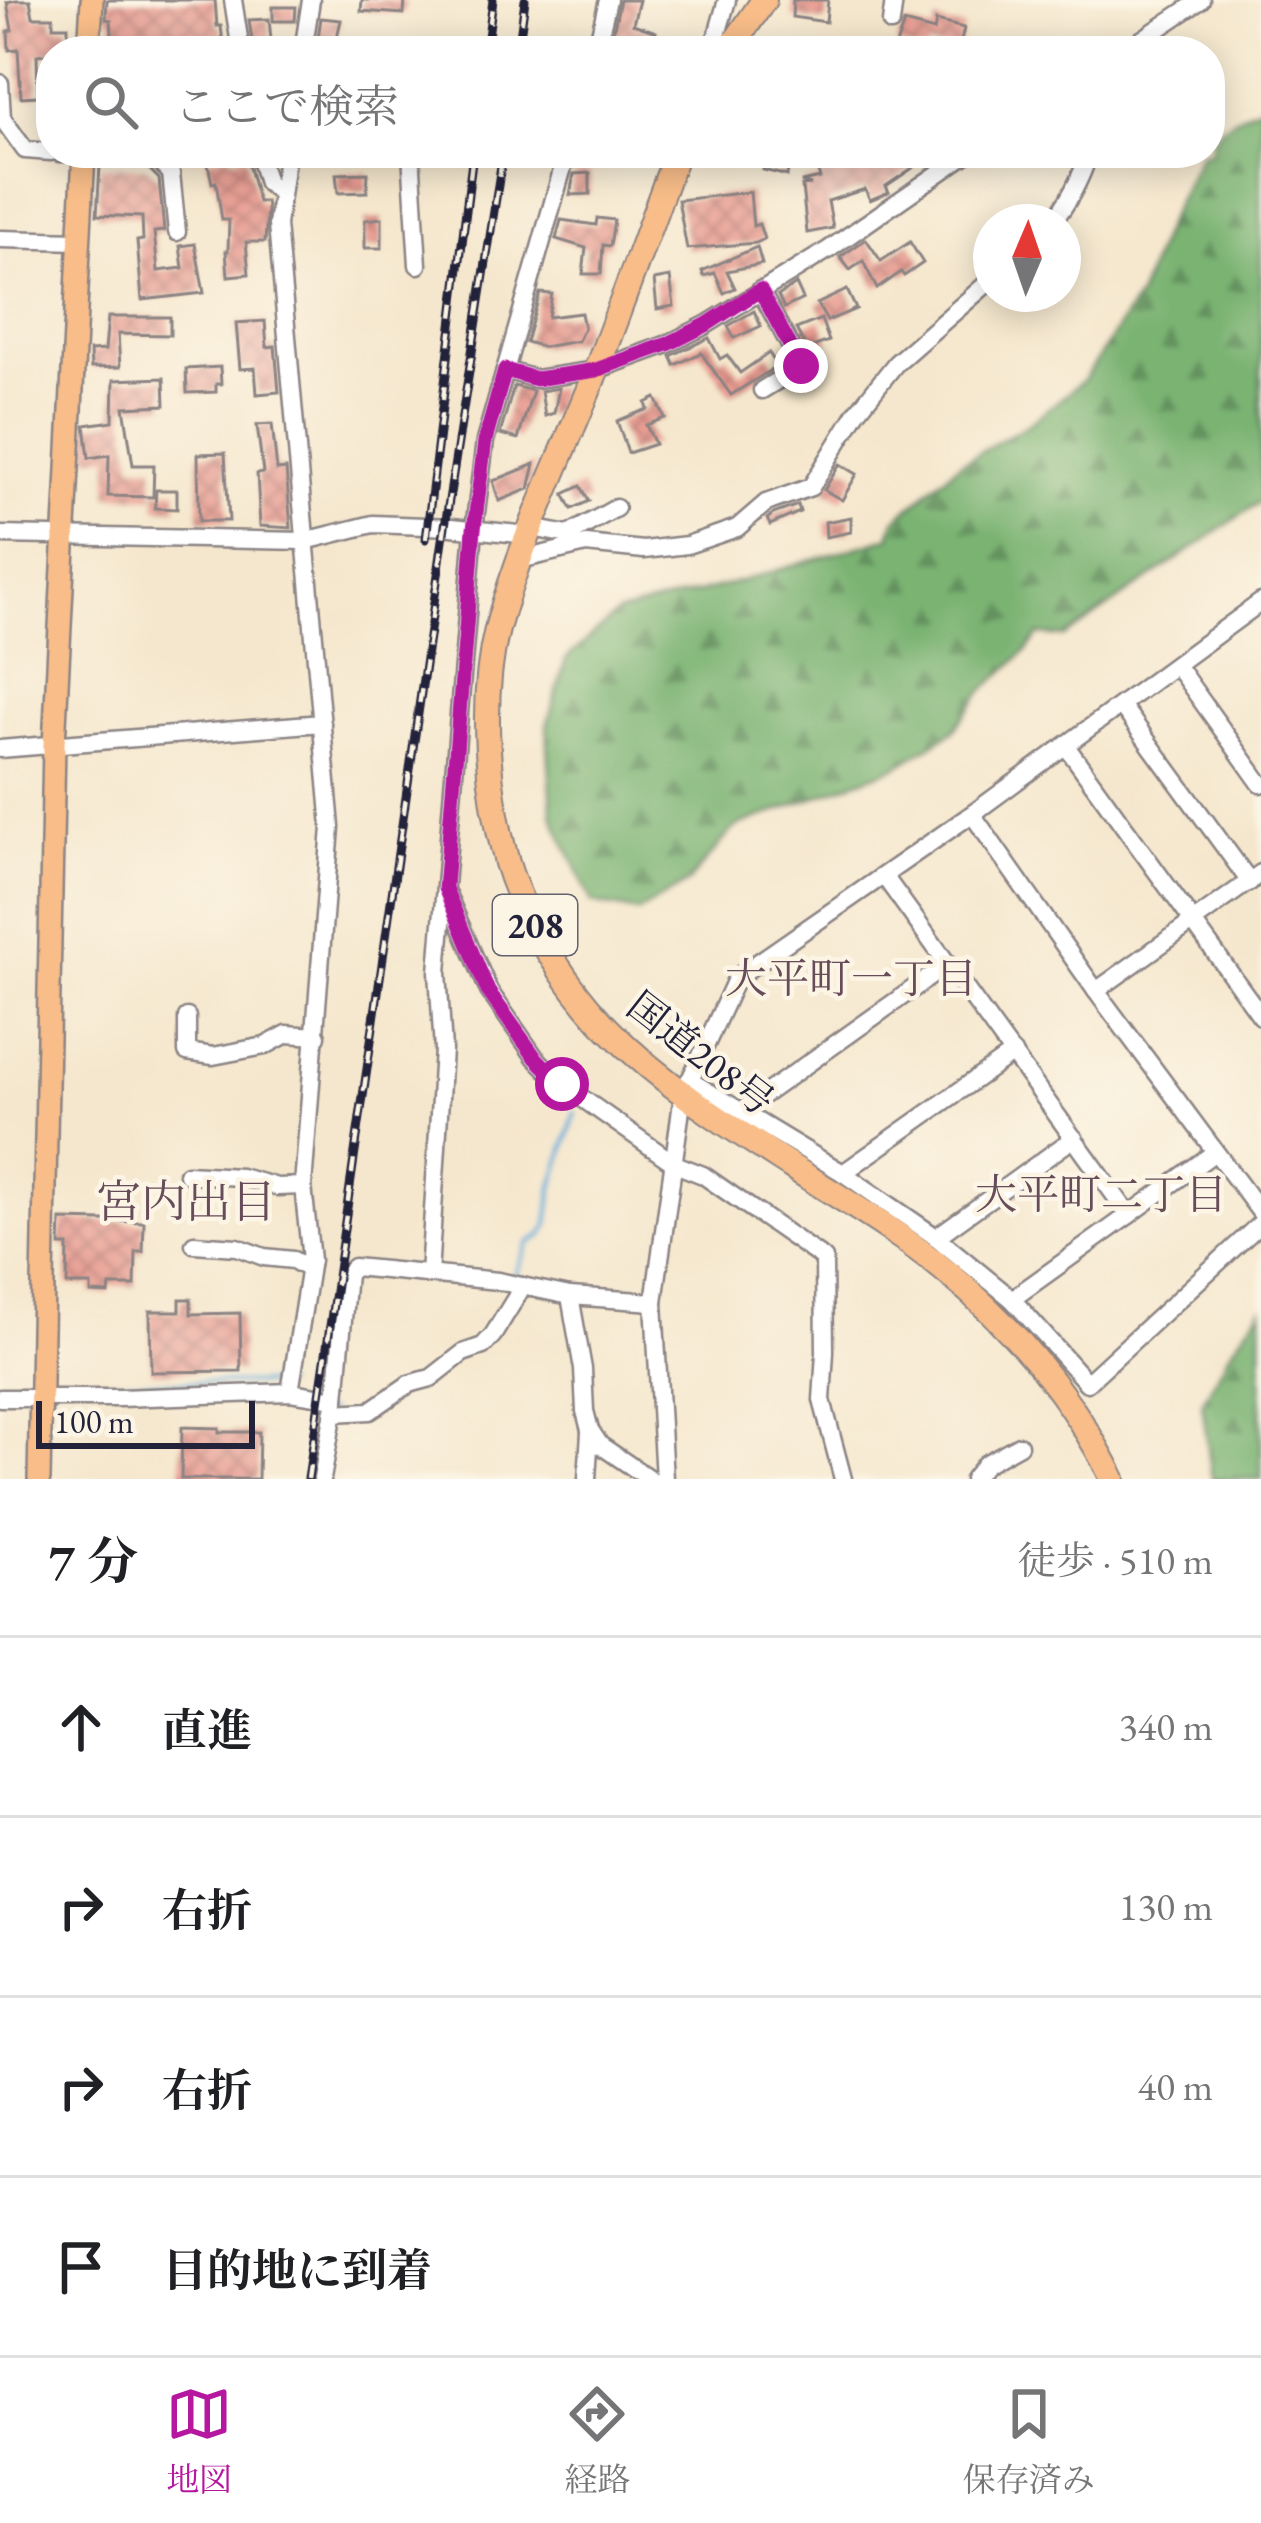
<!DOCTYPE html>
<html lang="ja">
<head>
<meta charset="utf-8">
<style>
  body { margin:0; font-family:"EB Garamond","Noto Serif JP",serif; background:#f6f6f6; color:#202124 }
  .compass { position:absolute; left:973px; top:204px; width:108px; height:108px; border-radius:50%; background:#fff; box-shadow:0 6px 30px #0003; rotate:2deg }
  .scale { position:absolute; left:36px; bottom:30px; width:219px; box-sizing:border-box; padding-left:12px; border:6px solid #22223b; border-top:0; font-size:33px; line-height:42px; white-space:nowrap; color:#22223b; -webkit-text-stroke:9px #fcf5e5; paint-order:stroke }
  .stop { position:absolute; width:36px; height:36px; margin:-27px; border:9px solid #b5179e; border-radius:50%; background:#fff }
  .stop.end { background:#b5179e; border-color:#fff; box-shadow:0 3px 12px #0008 }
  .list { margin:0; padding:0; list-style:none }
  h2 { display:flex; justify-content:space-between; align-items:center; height:156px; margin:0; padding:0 48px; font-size:51px }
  h2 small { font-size:39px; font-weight:400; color:#757577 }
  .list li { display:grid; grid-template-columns:78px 1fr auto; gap:36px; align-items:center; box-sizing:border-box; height:180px; padding:0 48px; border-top:3px solid #e0e0e0 }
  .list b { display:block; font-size:45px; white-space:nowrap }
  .list em { font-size:39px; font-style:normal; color:#757577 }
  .icon { flex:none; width:66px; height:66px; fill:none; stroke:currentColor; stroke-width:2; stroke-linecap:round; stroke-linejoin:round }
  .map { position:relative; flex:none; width:1261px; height:1479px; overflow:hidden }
  .search { position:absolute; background:#fff; box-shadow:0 6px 30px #0003; left:36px; right:36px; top:36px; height:132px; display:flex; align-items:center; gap:30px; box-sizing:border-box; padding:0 42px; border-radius:48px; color:#757577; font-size:45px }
  .sheet { height:876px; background:#fff }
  nav { display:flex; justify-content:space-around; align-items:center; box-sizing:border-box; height:168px; border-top:3px solid #e0e0e0; background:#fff; font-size:33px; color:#757577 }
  nav a { display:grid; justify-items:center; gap:6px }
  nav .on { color:#b5179e }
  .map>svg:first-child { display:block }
  .forest { fill:url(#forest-firs); stroke:#4e6a56; stroke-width:3 }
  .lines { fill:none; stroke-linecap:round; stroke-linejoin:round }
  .stream { stroke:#60acd9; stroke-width:4.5 }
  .building { fill:url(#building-cross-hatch) }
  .minor-casing { stroke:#8c8484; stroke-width:21 }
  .major-casing { stroke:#8c8484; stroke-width:26 }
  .highway-casing { stroke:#8c8484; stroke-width:28 }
  .minor { stroke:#fff; stroke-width:16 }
  .major { stroke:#f8bd89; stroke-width:21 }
  .highway { stroke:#f8bd89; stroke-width:24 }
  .rail-casing { stroke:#22223b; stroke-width:9 }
  .rail { stroke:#fcf5e5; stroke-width:4.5; stroke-dasharray:14; stroke-linecap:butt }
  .route { stroke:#b5179e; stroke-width:15 }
  .labels { text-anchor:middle; stroke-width:9; stroke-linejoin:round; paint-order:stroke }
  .shield { fill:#fcf5e5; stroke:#63616e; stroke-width:3 }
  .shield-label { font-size:36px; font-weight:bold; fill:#22223b }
  .street-label { font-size:39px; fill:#22223b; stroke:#fcf5e5 }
  .neighbourhood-label { font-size:42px; fill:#674c59; stroke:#fcf5e5 }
  .quarter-label { font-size:45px; fill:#674c59; stroke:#fcf5e5 }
</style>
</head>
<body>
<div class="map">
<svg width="1261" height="1479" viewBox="0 0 1261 1479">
  <defs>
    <pattern id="forest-firs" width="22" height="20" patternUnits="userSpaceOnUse" patternTransform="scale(3)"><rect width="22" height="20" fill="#7ab372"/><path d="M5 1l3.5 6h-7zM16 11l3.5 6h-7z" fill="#64915f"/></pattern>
    <pattern id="building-cross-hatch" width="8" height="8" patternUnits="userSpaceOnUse" patternTransform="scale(3)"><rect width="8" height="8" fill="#e89b91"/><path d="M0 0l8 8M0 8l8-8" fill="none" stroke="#bc7e78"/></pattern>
  </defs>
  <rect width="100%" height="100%" fill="#fcf5e5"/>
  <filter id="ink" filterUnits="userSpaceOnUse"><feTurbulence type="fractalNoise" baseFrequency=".00833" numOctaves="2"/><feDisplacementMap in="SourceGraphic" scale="24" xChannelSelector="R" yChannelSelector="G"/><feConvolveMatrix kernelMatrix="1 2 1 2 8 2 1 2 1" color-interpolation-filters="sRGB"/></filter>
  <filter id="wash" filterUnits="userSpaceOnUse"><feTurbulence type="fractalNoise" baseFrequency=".004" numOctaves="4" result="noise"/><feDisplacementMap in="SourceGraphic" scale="48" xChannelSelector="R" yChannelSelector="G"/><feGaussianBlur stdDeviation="2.7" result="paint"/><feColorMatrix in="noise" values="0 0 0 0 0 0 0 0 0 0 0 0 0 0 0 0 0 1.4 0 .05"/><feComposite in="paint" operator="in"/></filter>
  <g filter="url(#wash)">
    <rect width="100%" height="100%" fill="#f5e7cd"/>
    <g class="forest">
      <path d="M1261 105V501L1065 637 1039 635 1026 651 982 692 952 732 896 767 735 827 688 882 638 912 592 903 552 814 547 726 566 659 618 613 724 586 890 537 895 520 959 464 1029 424 1084 380 1139 295 1166 224 1198 158 1202 153H1210C1211 125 1239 116 1261 105Z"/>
      <path d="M1261 1309V1479H1212L1202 1403 1230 1352Z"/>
    </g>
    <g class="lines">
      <g class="stream">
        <path d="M514 1277 529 1243 543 1235 548 1225 553 1187 575 1113"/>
        <path d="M50 1386 65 1381 284 1384"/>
        <path d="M308 1401 325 1412 329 1411"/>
      </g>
    </g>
    <g id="blocks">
      <g class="building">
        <path d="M16 0H30L33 17H53V26H68V51L37 55 38 96 21 97 18 49 9 50 8 31 12 30 7 2Z"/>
        <path d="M107 0H215L217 26H221L224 51H169V47L125 44V47L113 48 111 20 106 19Z"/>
        <path d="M362 0H405L404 14 361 11Z"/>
        <path d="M620 0H639L633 24 656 32 650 51H609Z"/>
        <path d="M793 0H828L826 22 792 17Z"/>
        <path d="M273 7H296L295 21H273Z"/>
        <path d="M321 18 341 20 337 37 328 36 324 51H316Z"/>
        <path d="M269 19 271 40 252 41 249 20Z"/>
        <path d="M936 21 964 28 959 51 928 46 927 51H917L896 45 904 23 934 31Z"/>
        <path d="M767 153H790L787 176 763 170Z"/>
        <path d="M846 153H869L876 168 899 153H909L917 165 886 186 889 192 870 200 865 189 828 201 833 228 807 233 802 186 811 185 801 182 820 178 815 162Z"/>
        <path d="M230 155 231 159 246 156 258 202H266L267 207 265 242H246L249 274 228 276 226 251H228L229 220H222L216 182 212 183 207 160Z"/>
        <path d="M100 166 147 167 159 179 164 231 154 232 158 271 183 268 180 246 195 244 204 293 142 300 137 241 143 240 142 217 97 215Z"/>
        <path d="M368 173 367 192 338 193 336 174Z"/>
        <path d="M590 173V194L570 195 574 174Z"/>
        <path d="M750 192 753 226 759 224 764 239 756 243 687 249 678 200Z"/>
        <path d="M382 218V248H365V220Z"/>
        <path d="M597 218 614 220 610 246 603 245 601 274H583L586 248 556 239 561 220 596 225Z"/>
        <path d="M866 239 881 261 910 242 923 263 904 276 901 272 877 289 863 261 850 270 840 257Z"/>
        <path d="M757 247 762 264 727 271 735 288 724 293 715 273 704 276 702 271Z"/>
        <path d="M670 277 674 306 657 309 654 280Z"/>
        <path d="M796 284 803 299 784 308 778 296Z"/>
        <path d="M847 290 856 309 827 321 817 304Z"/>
        <path d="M540 293 552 294 548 317 581 313 584 328 578 341 543 347 526 342Z"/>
        <path d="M754 311 761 326 734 338 728 326Z"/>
        <path d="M108 317H170V335L118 334 120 367 91 368 90 351 105 350Z"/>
        <path d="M821 319 829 341 807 349 796 329Z"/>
        <path d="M265 321 267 347 275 346 279 392 257 394 255 368 240 369 236 323Z"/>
        <path d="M709 338 720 359 727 355 740 373 769 353 777 366 731 395 701 353 675 365 671 356Z"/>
        <path d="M220 367 221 384H216V392L187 393 186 369Z"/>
        <path d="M164 378 165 405 124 407 133 465H154L153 497 108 496 109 455 89 458 85 425 113 421 114 380Z"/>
        <path d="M514 386 533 391 518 439 500 434Z"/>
        <path d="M559 388 554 413 545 416 541 391Z"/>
        <path d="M656 398 665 418 646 425 655 444 628 453 617 421 648 409 646 403Z"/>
        <path d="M272 424 277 470 286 469 291 528 260 526 257 474 263 473 257 425Z"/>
        <path d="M225 453 229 521H199L198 454Z"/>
        <path d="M535 464 529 489 499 501 493 481Z"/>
        <path d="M840 464 857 474 842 500 824 490Z"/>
        <path d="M581 486 589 501 572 509 564 494Z"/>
        <path d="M156 490H177V509L155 508Z"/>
        <path d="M798 505 800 512 770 525 767 519 773 514Z"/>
        <path d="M851 517V532L826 537 825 522Z"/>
        <path d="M61 1220 144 1222 143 1252H136L135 1286H110L109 1294 91 1293V1285H67L68 1246H60Z"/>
        <path d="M180 1299H191V1314L240 1313 241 1371 151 1372 150 1311H180Z"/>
        <path d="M182 1427 219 1428V1432H259L258 1479H181Z"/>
      </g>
    </g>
  </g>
  <g filter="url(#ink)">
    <use href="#blocks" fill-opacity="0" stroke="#8c8484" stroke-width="3"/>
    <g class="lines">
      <defs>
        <g id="minor">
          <path d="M233 0 241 51"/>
          <path d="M891 23 894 0"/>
          <path d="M303 51 311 0"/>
          <path d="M596 51 608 0"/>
          <path d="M722 51 717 35 727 0"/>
          <path d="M1125 51 1201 0"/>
          <path d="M0 83 2 118 25 150 51 152"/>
          <path d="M59 153 152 154 171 173 177 232"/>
          <path d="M258 153 267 183 280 193"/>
          <path d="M287 153 277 225 331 827 303 1186 311 1260 290 1392"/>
          <path d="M411 153 418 265"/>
          <path d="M1052 222C1069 202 1081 178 1089 153"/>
          <path d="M0 239 79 241"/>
          <path d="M760 290 801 366 762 390"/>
          <path d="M505 370 536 379 596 370 668 344 706 325 828 250 968 153"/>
          <path d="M532 528 568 535 616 508"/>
          <path d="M0 535 305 541 373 524 452 527 528 535"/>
          <path d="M520 560 586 544 644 550 687 545 737 528 766 503 811 487 857 412 896 363 991 280"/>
          <path d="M1176 665 1261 784"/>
          <path d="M1121 705 1250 882"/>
          <path d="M1066 746 1261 1016"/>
          <path d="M0 749 322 723"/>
          <path d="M972 814 1096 991 1261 1213"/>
          <path d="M884 876 1129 1215 1012 1299"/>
          <path d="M447 894 489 991 535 1057 562 1084 675 1164 703 1175 824 1259 825 1352 822 1400 843 1479"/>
          <path d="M1096 991 1261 873"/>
          <path d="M187 1017V1052L213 1056 265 1046 287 1034 317 1036"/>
          <path d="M689 1080 843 1173 936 1237 1012 1299 1087 1383 1261 1223"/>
          <path d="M741 1111 948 964"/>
          <path d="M843 1173 1013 1053"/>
          <path d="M187 1174 241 1177 277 1187 303 1186"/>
          <path d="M1129 1215 1215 1152"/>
          <path d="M936 1237 1074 1138"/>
          <path d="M194 1244 237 1247 264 1257 293 1260 309 1269"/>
          <path d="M429 1275 443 1050 438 972 474 529 485 441 567 153"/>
          <path d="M570 1296 583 1369 585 1411 590 1430 600 1445 650 1479"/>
          <path d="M0 1398H120L290 1392 336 1399"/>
          <path d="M333 1413 370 1411 409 1384 431 1378 463 1353 483 1346 493 1335 523 1286"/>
          <path d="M322 1479 336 1399 347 1274 354 1267 498 1281 570 1296 654 1302"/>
          <path d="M587 1479 590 1432"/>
          <path d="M664 1479 654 1302 683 1095 737 977 972 814 1261 602"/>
          <path d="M973 1479 985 1464 1019 1445"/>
        </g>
        <g id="major">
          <path d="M89 51 92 0"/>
          <path d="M39 1479 54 745 84 153"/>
        </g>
        <g id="highway">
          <path d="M729 51 764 0"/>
          <path d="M677 153C647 232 619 313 588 391 556 469 519 547 497 629 479 702 487 791 507 863 524 920 568 990 611 1032 665 1086 729 1126 792 1167 843 1200 897 1231 943 1269 1013 1326 1073 1398 1113 1479"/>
        </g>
      </defs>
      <use href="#minor" class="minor-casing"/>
      <use href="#major" class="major-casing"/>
      <use href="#highway" class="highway-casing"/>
      <use href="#minor" class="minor"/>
      <use href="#major" class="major"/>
      <use href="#highway" class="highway"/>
      <defs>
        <g id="rail">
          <path d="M486 51 493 0"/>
          <path d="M518 51 525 0"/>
          <path d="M426 539 473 153"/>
          <path d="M308 1479 445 526 503 153"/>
        </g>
      </defs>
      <use href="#rail" class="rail-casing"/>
      <use href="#rail" class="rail"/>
    </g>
  </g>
  <g class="lines" filter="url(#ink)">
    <path class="route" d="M562 1084 535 1057 488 991 445 888 474 529 485 441 505 370 536 379 596 370 668 344 706 325 760 290 801 366"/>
  </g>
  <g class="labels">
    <rect class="shield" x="493" y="895" width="84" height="60" rx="9"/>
    <g class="shield-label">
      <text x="535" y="938">208</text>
    </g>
    <g class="street-label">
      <text transform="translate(701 1053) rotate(38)" y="14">国道208号</text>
    </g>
    <g class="neighbourhood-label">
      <text x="851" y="993">大平町一丁目</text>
      <text x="1101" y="1209">大平町二丁目</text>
    </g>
    <g class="quarter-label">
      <text x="186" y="1217">宮内出目</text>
    </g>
  </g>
</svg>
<svg class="compass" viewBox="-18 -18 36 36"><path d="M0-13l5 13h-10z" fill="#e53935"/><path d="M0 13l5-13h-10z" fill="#757577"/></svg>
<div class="scale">100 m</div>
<div class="stop" style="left:562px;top:1084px"></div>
<div class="stop end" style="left:801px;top:366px"></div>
<div class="search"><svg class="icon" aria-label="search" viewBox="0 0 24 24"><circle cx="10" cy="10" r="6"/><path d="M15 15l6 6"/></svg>ここで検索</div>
</div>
<section class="sheet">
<h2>7 分<small>徒歩 · 510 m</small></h2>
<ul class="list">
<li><svg class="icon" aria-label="ahead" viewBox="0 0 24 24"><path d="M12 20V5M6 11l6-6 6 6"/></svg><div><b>直進</b></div><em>340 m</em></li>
<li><svg class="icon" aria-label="right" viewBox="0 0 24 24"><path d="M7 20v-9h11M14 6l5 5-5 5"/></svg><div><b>右折</b></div><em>130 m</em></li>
<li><svg class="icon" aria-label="right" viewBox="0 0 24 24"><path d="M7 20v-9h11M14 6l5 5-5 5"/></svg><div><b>右折</b></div><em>40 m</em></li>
<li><svg class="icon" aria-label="arrive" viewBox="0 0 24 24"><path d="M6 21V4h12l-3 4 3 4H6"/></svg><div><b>目的地に到着</b></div></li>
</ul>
</section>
<nav>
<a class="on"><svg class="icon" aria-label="map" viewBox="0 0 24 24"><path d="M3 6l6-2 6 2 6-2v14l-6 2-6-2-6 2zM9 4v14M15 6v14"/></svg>地図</a>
<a><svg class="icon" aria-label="directions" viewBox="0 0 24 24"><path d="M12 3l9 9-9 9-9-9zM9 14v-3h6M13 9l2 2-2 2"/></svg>経路</a>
<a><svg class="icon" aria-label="saved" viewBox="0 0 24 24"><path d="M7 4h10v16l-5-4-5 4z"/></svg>保存済み</a>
</nav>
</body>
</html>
